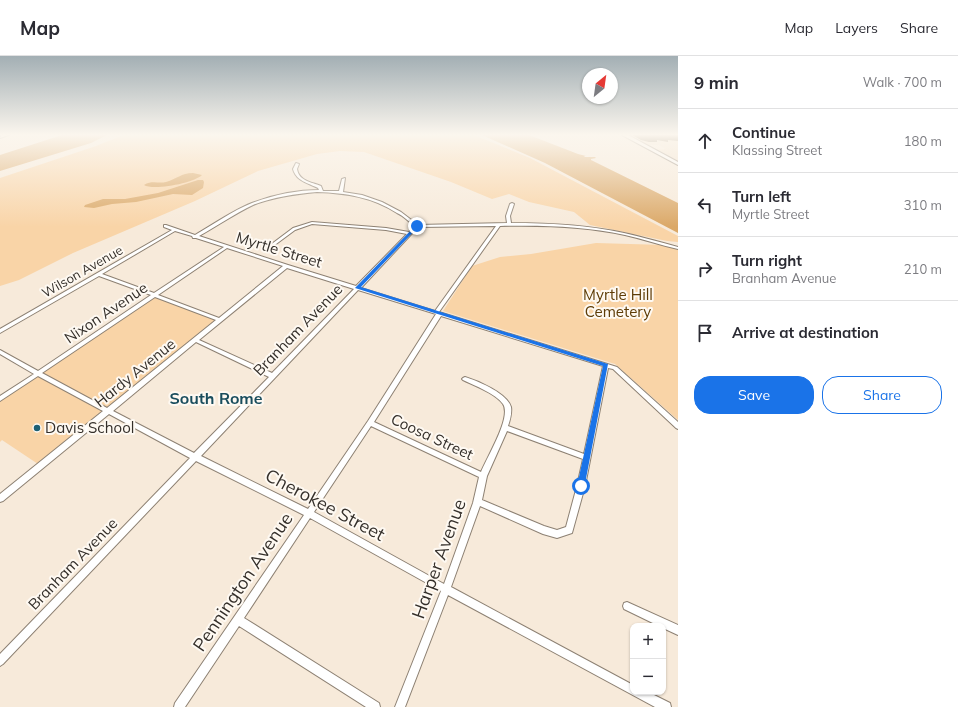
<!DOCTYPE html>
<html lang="en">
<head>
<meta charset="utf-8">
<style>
  body { margin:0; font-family:Mulish,sans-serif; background:#f7f7f7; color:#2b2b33 }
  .controls { position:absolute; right:12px; bottom:12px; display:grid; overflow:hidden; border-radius:8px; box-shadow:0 1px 3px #0004 }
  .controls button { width:36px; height:36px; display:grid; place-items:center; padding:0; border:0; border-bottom:1px solid #e1e1e2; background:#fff; color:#2b2b33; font:20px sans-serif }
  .compass { position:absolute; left:582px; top:12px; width:36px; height:36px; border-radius:50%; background:#fff; box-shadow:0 1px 3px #0004; rotate:29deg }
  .stop { position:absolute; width:12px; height:12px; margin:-9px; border:3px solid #1a73e8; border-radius:50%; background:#fff }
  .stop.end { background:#1a73e8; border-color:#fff; box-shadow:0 1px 4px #0008 }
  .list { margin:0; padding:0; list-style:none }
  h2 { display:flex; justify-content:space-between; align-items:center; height:52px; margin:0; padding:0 16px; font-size:17px }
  h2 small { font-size:13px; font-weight:400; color:#7c7c81 }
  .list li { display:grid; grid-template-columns:26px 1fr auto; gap:12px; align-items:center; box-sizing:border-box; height:64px; padding:0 16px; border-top:1px solid #e1e1e2 }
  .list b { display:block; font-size:15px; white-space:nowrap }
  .list p { margin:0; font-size:13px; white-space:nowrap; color:#7c7c81 }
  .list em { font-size:13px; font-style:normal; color:#7c7c81 }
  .actions { display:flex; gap:8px; padding:12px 16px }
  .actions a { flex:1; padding:9px 0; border:1px solid #1a73e8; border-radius:16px; text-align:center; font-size:14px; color:#1a73e8 }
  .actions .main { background:#1a73e8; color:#fff }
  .icon { flex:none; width:22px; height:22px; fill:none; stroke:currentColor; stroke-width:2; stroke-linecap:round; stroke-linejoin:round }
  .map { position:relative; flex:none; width:678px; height:651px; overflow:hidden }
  header { display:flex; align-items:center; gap:24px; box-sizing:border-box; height:56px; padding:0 20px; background:#fff; border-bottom:1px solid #e1e1e2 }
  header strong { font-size:19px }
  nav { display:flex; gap:22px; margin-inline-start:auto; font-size:14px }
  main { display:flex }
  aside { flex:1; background:#fff }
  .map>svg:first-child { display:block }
  .built { fill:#f1dfc9 }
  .green { fill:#f9d4a7 }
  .water { fill:#dba867 }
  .building { fill:#4f3613 }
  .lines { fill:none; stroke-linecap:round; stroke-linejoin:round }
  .street-casing { stroke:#8d8173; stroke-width:2 }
  .secondary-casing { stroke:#8d8173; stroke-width:2 }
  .street { fill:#fff; fill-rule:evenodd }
  .secondary { fill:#fff; fill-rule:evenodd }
  .route { fill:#1a73e8 }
  .poi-dot { fill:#1e6074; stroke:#fef9f2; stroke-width:1.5 }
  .labels { text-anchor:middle; stroke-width:4; stroke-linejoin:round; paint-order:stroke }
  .far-street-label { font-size:13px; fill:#342f2a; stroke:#fef9f2 }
  .street-label { font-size:15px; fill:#342f2a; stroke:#fef9f2 }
  .park-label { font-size:15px; fill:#5e3c06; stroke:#fef9f2 }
  .poi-label { font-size:15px; fill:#342f2a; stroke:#fef9f2; text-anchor:start }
  .neighbourhood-label { font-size:16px; font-weight:bold; fill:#1a4d5d; stroke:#fef9f2 }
  .near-street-label { font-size:18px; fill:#342f2a; stroke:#fef9f2 }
</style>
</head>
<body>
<header>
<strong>Map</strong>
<nav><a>Map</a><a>Layers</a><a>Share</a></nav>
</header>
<main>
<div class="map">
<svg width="678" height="651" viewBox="0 0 678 651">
  <rect width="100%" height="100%" fill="#f7eada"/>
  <path class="built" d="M627 79H678V106L654 94 666 93 659 89H644Z"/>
  <g class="green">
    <path d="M124 79H474L530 102 678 180V186L667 185 590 169 574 156 529 146 509 138 492 143 451 126 364 96 340 95 317 98 258 115 195 145 73 197 19 224 0 230V122L96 90Z"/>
    <path d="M596 187 664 189 678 194V364L615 308 443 255 472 210 500 201 531 198Z"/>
    <path d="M156 239 220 264 41 410 2 384 0 386V343Z"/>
  </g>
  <g class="water">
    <path d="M62 79H107L91 87 0 115V99Z"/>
    <path d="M482 79H529L578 98 586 100H584L585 101H595L596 102 591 103V104L678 147V177L545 107Z"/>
    <path d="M193 117 202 119C194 127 153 135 144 129 152 124 159 128 166 126 177 123 181 117 193 117Z"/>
    <path d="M198 124H203L204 126 203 132 192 139 173 138 136 146 112 148 94 152 84 151 85 149 103 143H125L158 137Z"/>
  </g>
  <path class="building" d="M632 79H678V85L668 84V86L657 84V86H649L641 84Z"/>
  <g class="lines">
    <defs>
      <g id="street">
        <path d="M296 107 299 108 297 113C299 125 311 126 321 130L323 135H339L342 123 345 122 343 136 362 139 382 146 401 156 418 169 507 167 506 160 510 148 512 147 514 148 510 160 511 167C549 167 587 169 624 177 642 181 660 186 678 191V193C660 189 643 183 625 179 584 170 542 169 500 170L439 256 617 311 678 366V373L676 372 613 313 608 312 585 430 572 477 557 482 543 478 480 450 451 531 633 629V636H648L670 647 671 651H655L448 539 405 651H395L441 535 310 462 244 562 379 647 380 651H366L239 570 185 651H174L175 647 304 459 196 405 3 608 0 610V598L190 402 109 358 3 445 0 446V438L103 355 38 320 0 345V340L34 318 0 298V294L38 315 151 239 99 220 0 277V273L172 174 164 171V169H166L195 179C214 168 232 155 252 147 273 139 297 134 319 134L318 132C308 127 296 125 293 113ZM317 136C346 137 372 141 397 157 404 160 409 166 415 170L409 176 386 172 312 166 293 172 265 193 268 194 295 174 312 168 386 174 407 178 356 230 288 209 199 180C217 170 234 158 253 149 273 141 295 138 317 136ZM496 170 435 255 361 232 418 171ZM175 175 192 180 193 182H196L224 191 154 237 102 218ZM227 192 283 210 219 262 158 239ZM287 212 354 233 272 317 199 284ZM358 234 436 258 368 365 308 453 201 400ZM155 241 216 264 107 352 42 317ZM441 260 603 310 584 398 508 370C510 364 512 357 511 351 507 337 478 325 465 321L463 322 462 323 463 324C475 330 495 337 503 348 512 361 487 401 481 416L374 366ZM196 286 269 321 194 397 113 355ZM371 370 479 421 473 447 444 528 314 456ZM507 375 583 403 577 430 566 471 557 474 544 470 482 444 487 420Z"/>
        <path d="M627 546 678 569V579L663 572V570H659L624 553 623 550 624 547Z"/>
      </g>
      <g id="secondary">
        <path d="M1 79H9L0 82Z"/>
        <path d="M628 79 678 106V109L622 79Z"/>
      </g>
    </defs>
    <use href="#street" class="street-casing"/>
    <use href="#secondary" class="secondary-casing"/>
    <use href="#street" class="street"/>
    <use href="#secondary" class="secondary"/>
  </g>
  <linearGradient id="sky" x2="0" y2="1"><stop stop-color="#a3afb4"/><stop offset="0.46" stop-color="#fbf6ee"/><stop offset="1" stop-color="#fbf6ee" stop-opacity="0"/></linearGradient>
  <rect width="678" height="171" fill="url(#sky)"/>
  <path class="route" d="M416 169 419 170 361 231 608 308 584 433H578L577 430 603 310 355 232Z"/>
  <circle class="poi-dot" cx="37" cy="372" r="4"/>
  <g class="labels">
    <g class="far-street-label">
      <text transform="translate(82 215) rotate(-30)" y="5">Wilson Avenue</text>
    </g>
    <g class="street-label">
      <text transform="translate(279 194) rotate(17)" y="5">Myrtle Street</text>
      <text transform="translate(106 257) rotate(-34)" y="5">Nixon Avenue</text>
      <text transform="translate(298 274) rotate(-46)" y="5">Branham Avenue</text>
      <text transform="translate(135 317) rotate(-39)" y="5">Hardy Avenue</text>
      <text transform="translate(432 381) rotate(25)" y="5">Coosa Street</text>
      <text transform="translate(73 508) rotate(-46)" y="5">Branham Avenue</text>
    </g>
    <g class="park-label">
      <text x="618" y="244">Myrtle Hill<tspan x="618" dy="17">Cemetery</tspan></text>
    </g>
    <g class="poi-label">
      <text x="45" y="377">Davis School</text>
    </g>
    <g class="neighbourhood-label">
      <text x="216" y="348">South Rome</text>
    </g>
    <g class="near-street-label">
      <text transform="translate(325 449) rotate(28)" y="6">Cherokee Street</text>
      <text transform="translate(439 503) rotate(-70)" y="6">Harper Avenue</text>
      <text transform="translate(243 526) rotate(-56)" y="6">Pennington Avenue</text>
    </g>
  </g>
</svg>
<div class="controls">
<button>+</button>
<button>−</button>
</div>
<svg class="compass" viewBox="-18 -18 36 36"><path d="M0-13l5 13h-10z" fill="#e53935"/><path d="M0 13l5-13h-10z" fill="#7c7c81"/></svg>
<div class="stop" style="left:581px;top:430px"></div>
<div class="stop end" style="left:417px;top:170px"></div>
</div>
<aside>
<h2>9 min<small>Walk · 700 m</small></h2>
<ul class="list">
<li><svg class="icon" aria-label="ahead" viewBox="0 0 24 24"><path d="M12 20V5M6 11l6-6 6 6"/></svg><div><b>Continue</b><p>Klassing Street</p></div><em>180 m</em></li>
<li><svg class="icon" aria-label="left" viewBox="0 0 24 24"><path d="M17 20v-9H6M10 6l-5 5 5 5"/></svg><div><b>Turn left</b><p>Myrtle Street</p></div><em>310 m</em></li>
<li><svg class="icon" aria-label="right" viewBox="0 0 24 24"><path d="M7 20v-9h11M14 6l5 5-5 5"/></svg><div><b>Turn right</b><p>Branham Avenue</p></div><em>210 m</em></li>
<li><svg class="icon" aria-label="arrive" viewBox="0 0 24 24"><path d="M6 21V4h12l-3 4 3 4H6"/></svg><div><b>Arrive at destination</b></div></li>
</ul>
<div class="actions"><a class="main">Save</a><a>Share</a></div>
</aside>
</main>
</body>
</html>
